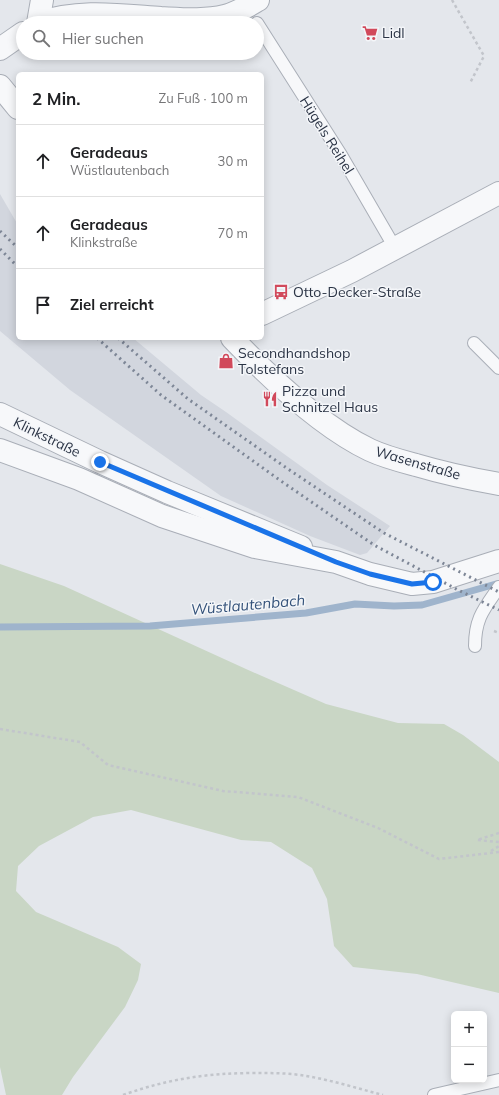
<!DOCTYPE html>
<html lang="de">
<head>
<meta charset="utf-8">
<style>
  body { margin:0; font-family:Mulish,sans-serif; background:#f6f6f6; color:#202124 }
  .controls { position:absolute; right:12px; bottom:12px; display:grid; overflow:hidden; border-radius:6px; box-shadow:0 2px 10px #0003 }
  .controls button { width:36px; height:36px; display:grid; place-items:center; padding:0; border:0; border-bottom:1px solid #e0e0e0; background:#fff; color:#202124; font:20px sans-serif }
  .stop { position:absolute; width:12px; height:12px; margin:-9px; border:3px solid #1a73e8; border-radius:50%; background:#fff }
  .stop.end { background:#1a73e8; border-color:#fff; box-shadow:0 1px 4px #0008 }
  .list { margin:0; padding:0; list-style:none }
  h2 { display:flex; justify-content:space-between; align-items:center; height:52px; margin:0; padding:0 16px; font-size:17px }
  h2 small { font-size:13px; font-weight:400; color:#757577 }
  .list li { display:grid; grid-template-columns:26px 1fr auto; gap:12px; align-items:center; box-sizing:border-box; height:72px; padding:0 16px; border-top:1px solid #e0e0e0 }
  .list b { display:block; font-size:15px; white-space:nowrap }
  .list p { margin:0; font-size:13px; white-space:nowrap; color:#757577 }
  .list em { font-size:13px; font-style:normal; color:#757577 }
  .icon { flex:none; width:22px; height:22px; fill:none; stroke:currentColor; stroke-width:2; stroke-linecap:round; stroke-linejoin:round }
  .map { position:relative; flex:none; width:499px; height:1095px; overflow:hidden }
  .search { position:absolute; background:#fff; box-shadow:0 2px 10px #0003; left:16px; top:16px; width:248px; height:44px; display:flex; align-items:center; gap:10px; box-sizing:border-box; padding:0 14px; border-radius:22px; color:#757577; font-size:15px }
  .panel { position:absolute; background:#fff; box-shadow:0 2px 10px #0003; left:16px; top:72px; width:248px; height:268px; border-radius:6px }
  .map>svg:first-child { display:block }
  .built { fill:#d2d6de }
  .green { fill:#c9d6c5 }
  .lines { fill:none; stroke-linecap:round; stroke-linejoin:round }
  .stream { stroke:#9fb4cc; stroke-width:7 }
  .lane-casing { stroke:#a9aeb7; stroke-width:14 }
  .street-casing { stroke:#a9aeb7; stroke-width:24 }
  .path { stroke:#c2c5cb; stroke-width:2.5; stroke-dasharray:3 3; stroke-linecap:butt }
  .lane { stroke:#f7f8fa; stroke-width:12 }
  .street { stroke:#f7f8fa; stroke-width:22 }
  .rail { stroke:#7d8696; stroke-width:3; stroke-dasharray:2 4; stroke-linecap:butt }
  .route { stroke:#1a73e8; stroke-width:5 }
  .labels { text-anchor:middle; stroke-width:3; stroke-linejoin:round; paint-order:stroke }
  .poi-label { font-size:14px; fill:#2b3445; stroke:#f4f6f9; text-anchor:start }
  .street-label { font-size:14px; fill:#2b3445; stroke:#f4f6f9 }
  .water-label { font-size:15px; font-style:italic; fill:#34527a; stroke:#f4f6f9 }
</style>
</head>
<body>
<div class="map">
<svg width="499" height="1095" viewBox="0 0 499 1095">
  <rect width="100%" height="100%" fill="#e4e7ec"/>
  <path class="built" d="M0 194 18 225V338H133L201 395 226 412 327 485 390 526 367 553 360 555 310 536 221 496 70 390 0 331Z"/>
  <path class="green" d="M0 564 64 586 246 669 326 704 398 723 444 724 463 735 499 762V993L417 974 353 967 334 946 327 899 312 868 271 842 241 840 131 810 93 817 39 846 18 866 16 891 36 912 118 947 141 964 138 980 125 1007 73 1077 62 1095H6L0 1067Z"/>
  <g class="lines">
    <path class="stream" d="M0 627 150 626 306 613 355 604 394 606 422 605 496 584"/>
    <defs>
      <g id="lane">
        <path d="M257 23 341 155 395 248"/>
        <path d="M474 343 499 368"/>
        <path d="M475 646C475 618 484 609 499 587"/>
        <path d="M434 1095 499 1080"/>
      </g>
      <g id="street">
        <path d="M38 23C79 9 119 15 161 18 182 19 205 21 225 16 237 13 248 6 258 0"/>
        <path d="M38 23 42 0"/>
        <path d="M0 49 23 33"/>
        <path d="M0 86 18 108"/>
        <path d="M262 314 352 271 499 193"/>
        <path d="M232 338C270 378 320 426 370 450 385 457 401 461 416 465 443 473 471 479 499 484"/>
        <path d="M0 414 100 462 167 492 301 547"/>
        <path d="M0 450 79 479 162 516 255 547 336 562 370 574 412 584 433 582 499 561"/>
      </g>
    </defs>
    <use href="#lane" class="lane-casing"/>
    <use href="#street" class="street-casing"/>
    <g class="path">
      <path d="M452 0 484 56 470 83"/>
      <path d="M494 631 499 633"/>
      <path d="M0 729 80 742 108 765 223 791 298 797 378 828 439 859 499 852"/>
      <path d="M499 833 477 840 499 842"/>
      <path d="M491 851 499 846"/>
      <path d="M123 1095C168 1079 207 1073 255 1073 270 1073 285 1073 300 1075 328 1079 356 1088 383 1095"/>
    </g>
    <use href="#lane" class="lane"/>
    <use href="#street" class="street"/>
    <g class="rail">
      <path d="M0 231 18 248"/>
      <path d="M0 249 18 267"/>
      <path d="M97 338 161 395 281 481 374 545 458 590 499 610"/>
      <path d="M118 338 188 399 288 469 384 533 499 592"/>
    </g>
  </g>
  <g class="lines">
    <path class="route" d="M100 462 336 562 370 574 412 584 433 582"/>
  </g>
  <defs>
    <symbol id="supermarket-bare" viewBox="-9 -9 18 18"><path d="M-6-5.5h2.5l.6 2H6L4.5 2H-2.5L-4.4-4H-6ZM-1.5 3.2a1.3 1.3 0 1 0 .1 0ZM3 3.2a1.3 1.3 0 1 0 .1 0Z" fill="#d1495b" stroke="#f4f6f9" stroke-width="2.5" paint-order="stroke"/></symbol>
    <symbol id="bus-bare" viewBox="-9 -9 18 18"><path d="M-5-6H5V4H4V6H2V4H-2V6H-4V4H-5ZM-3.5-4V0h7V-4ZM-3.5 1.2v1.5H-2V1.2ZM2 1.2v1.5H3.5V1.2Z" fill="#d1495b" stroke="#f4f6f9" stroke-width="2.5" paint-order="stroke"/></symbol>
    <symbol id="shop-bare" viewBox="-9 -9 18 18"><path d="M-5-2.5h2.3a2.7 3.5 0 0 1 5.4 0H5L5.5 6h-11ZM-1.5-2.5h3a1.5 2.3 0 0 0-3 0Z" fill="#d1495b" stroke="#f4f6f9" stroke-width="2.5" paint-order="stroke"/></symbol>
    <symbol id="restaurant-bare" viewBox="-9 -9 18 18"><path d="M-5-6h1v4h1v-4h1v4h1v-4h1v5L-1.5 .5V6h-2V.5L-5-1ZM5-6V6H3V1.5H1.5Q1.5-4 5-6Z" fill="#d1495b" stroke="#f4f6f9" stroke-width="2.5" paint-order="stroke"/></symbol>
  </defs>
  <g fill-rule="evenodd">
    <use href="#supermarket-bare" x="359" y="22" width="22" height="22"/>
    <use href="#bus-bare" x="270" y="281" width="22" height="22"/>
    <use href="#shop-bare" x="215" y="350" width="22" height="22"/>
    <use href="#restaurant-bare" x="259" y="388" width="22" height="22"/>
  </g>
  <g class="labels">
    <g class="poi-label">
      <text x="382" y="38">Lidl</text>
      <text x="293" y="297">Otto-Decker-Straße</text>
      <text x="238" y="358">Secondhandshop<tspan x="238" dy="16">Tolstefans</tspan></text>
      <text x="282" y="396">Pizza und<tspan x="282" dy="16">Schnitzel Haus</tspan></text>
    </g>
    <g class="street-label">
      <text transform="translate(327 135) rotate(58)" y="5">Hügels Reihel</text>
      <text transform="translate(47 437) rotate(26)" y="5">Klinkstraße</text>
      <text transform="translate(418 463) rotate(16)" y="5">Wasenstraße</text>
    </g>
    <g class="water-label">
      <text transform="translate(248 605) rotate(-5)" y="5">Wüstlautenbach</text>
    </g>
  </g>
</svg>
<div class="controls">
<button>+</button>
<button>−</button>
</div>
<div class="stop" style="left:433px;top:582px"></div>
<div class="stop end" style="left:100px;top:462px"></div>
<div class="search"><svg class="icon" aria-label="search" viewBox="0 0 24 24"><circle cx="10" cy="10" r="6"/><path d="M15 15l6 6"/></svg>Hier suchen</div>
<section class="panel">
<h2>2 Min.<small>Zu Fuß · 100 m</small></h2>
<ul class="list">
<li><svg class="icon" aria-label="ahead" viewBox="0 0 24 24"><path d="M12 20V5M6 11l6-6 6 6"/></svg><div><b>Geradeaus</b><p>Wüstlautenbach</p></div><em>30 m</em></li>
<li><svg class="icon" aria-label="ahead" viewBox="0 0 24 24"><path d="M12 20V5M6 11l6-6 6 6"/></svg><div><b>Geradeaus</b><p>Klinkstraße</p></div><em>70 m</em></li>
<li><svg class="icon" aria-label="arrive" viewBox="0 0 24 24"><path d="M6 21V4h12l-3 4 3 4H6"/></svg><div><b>Ziel erreicht</b></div></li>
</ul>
</section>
</div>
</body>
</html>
